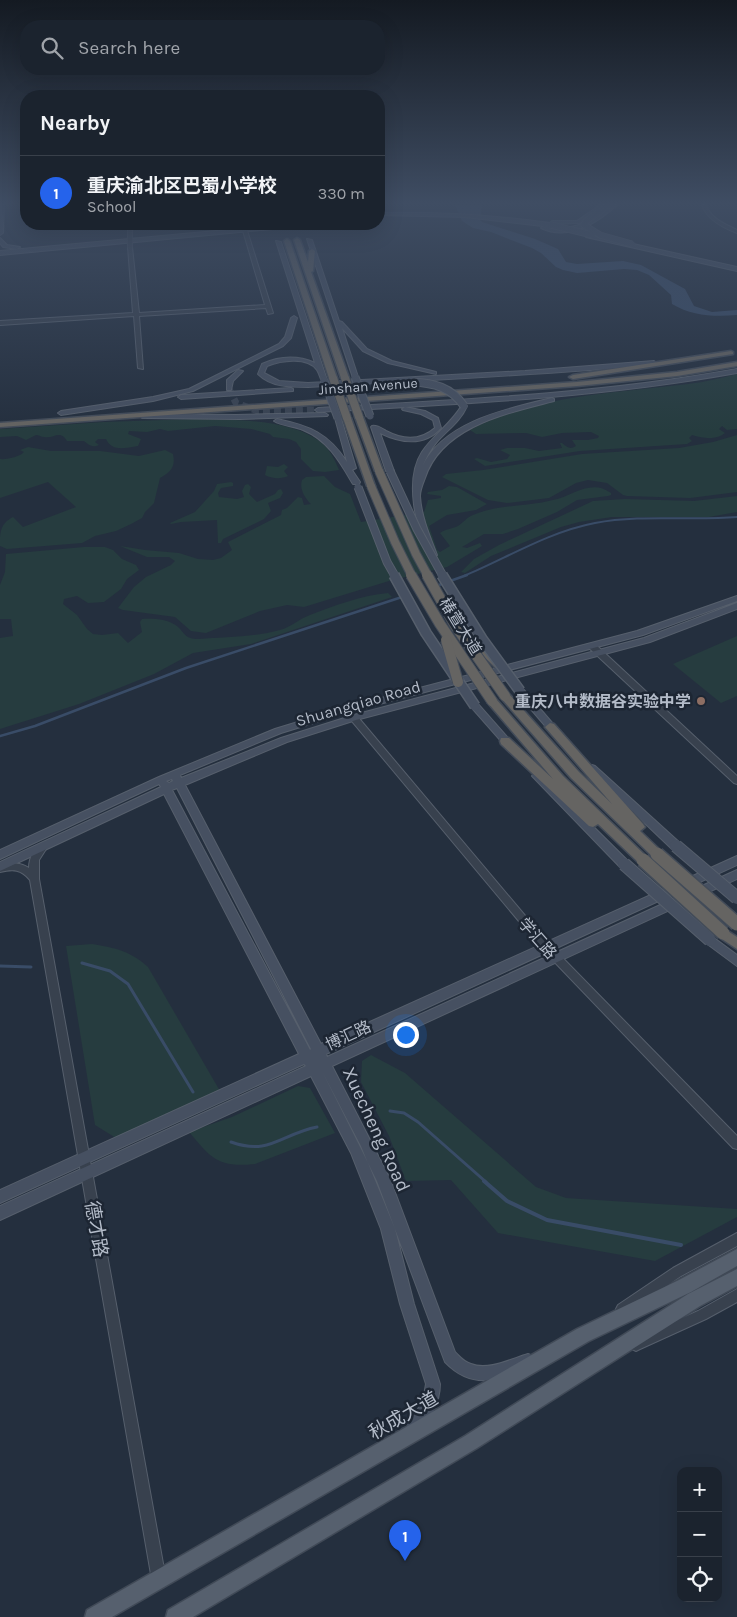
<!DOCTYPE html>
<html lang="en">
<head>
<meta charset="utf-8">
<style>
  body { margin:0; font-family:Karla,"Noto Sans SC",sans-serif; background:#282f3a; color:#f1f3f6 }
  .controls { position:absolute; right:15px; bottom:15px; display:grid; overflow:hidden; border-radius:10px; box-shadow:0 5px 20px #0002 }
  .controls button { width:45px; height:45px; display:grid; place-items:center; padding:0; border:0; border-bottom:1px solid #39404a; background:#1b232e; color:#f1f3f6; font:25px sans-serif }
  .you { position:absolute; left:405px; top:1034px; width:18px; height:18px; margin:-12px; border:4px solid #fff; border-radius:50%; background:#1a73e8; box-shadow:0 0 0 8px #1a73e833 }
  .badge { display:grid; place-items:center; width:32px; height:32px; border-radius:50%; background:#2563eb; color:#fff; font-size:16px; font-weight:700 }
  .pin { position:absolute; translate:-50% -41px; filter:drop-shadow(0 1px 2px #0008) }
  .pin::after { content:''; position:absolute; top:26px; width:18px; height:15px; background:inherit; clip-path:polygon(0 0,100% 0,50% 100%) }
  .list { margin:0; padding:0; list-style:none }
  h2 { display:flex; justify-content:space-between; align-items:center; height:65px; margin:0; padding:0 20px; font-size:21px }
  h2 small { font-size:16px; font-weight:400; color:#a0a4aa }
  .list li { display:grid; grid-template-columns:32px 1fr auto; gap:15px; align-items:center; box-sizing:border-box; height:75px; padding:0 20px; border-top:1px solid #39404a }
  .list b { display:block; font-size:19px; white-space:nowrap }
  .list p { margin:0; font-size:16px; white-space:nowrap; color:#a0a4aa }
  .list em { font-size:16px; font-style:normal; color:#a0a4aa }
  .icon { flex:none; width:28px; height:28px; fill:none; stroke:currentColor; stroke-width:2; stroke-linecap:round; stroke-linejoin:round }
  .map { position:relative; flex:none; width:737px; height:1617px; overflow:hidden }
  .search { position:absolute; background:#1b232e; box-shadow:0 5px 20px #0002; left:20px; top:20px; width:365px; height:55px; display:flex; align-items:center; gap:12px; box-sizing:border-box; padding:0 18px; border-radius:20px; color:#a0a4aa; font-size:19px }
  .panel { position:absolute; background:#1b232e; box-shadow:0 5px 20px #0002; left:20px; top:90px; width:365px; height:140px; border-radius:20px }
  .map>svg:first-child { display:block }
  .green { fill:#263c3f }
  .water { fill:#394c67 }
  .lines { fill:none; stroke-linecap:round; stroke-linejoin:round }
  .stream-far3 { stroke:#394c67; stroke-width:2 }
  .stream-far2 { stroke:#394c67; stroke-width:2.5 }
  .stream-far1 { stroke:#394c67; stroke-width:3 }
  .stream { stroke:#394c67; stroke-width:4 }
  .secondary-tunnel { stroke:#3a4453; stroke-width:7; stroke-dasharray:7 4; stroke-linecap:butt }
  .tertiary-casing { stroke:#565f6c; stroke-width:2 }
  .secondary-casing { stroke:#565f6c; stroke-width:2 }
  .primary-casing { stroke:#414a57; stroke-width:3 }
  .trunk-casing { stroke:#434c59; stroke-width:3 }
  .tertiary { fill:#38414e; fill-rule:evenodd }
  .secondary { fill:#465061; fill-rule:evenodd }
  .primary { fill:#56606e; fill-rule:evenodd }
  .trunk { fill:#656462; fill-rule:evenodd }
  .tertiary-bridge-casing { stroke:#565f6c; stroke-width:6; stroke-linecap:butt }
  .secondary-bridge-far3-casing { stroke:#565f6c; stroke-width:7; stroke-linecap:butt }
  .secondary-bridge-far2-casing { stroke:#565f6c; stroke-width:9; stroke-linecap:butt }
  .secondary-bridge-far1-casing { stroke:#565f6c; stroke-width:12; stroke-linecap:butt }
  .secondary-bridge-casing { stroke:#565f6c; stroke-width:14; stroke-linecap:butt }
  .trunk-bridge-far2-casing { stroke:#434c59; stroke-width:10; stroke-linecap:butt }
  .trunk-bridge-far1-casing { stroke:#434c59; stroke-width:12; stroke-linecap:butt }
  .trunk-bridge-casing { stroke:#434c59; stroke-width:16; stroke-linecap:butt }
  .tertiary-bridge { stroke:#38414e; stroke-width:5 }
  .secondary-bridge-far3 { stroke:#465061; stroke-width:5.5 }
  .secondary-bridge-far2 { stroke:#465061; stroke-width:7 }
  .secondary-bridge-far1 { stroke:#465061; stroke-width:9 }
  .secondary-bridge { stroke:#465061; stroke-width:12 }
  .trunk-bridge-far2 { stroke:#656462; stroke-width:8 }
  .trunk-bridge-far1 { stroke:#656462; stroke-width:10 }
  .trunk-bridge { stroke:#656462; stroke-width:13 }
  .education-dot { fill:#8d6e63; stroke:#1d2633; stroke-width:2 }
  .labels { text-anchor:middle; stroke-width:5; stroke-linejoin:round; paint-order:stroke }
  .far-street-label { font-size:14px; fill:#b4bcc9; stroke:#1d2633 }
  .street-label { font-size:16px; fill:#b4bcc9; stroke:#1d2633 }
  .poi-label { font-size:16px; font-weight:bold; fill:#b4bcc9; stroke:#1d2633; text-anchor:end }
  .near-street-label { font-size:19px; fill:#b4bcc9; stroke:#1d2633 }
</style>
</head>
<body>
<div class="map">
<svg width="737" height="1617" viewBox="0 0 737 1617">
  <rect width="100%" height="100%" fill="#242f3e"/>
  <g class="green">
    <path d="M737 374V429L727 430 722 426 719 429 725 433C715 441 703 438 692 435L689 438 692 441 687 444 580 451 485 466 474 459 477 458 491 462 507 459 510 455 500 450 507 448H525L539 451 562 448 560 443H562C567 447 570 450 576 446L572 440H588L598 438 599 436 591 432 562 433 542 437 526 433 476 434 470 430C537 395 615 393 688 384 705 382 721 378 737 374Z"/>
    <path d="M194 419C232 420 292 418 323 444 330 450 335 460 339 470L325 472 313 471 301 459V449L296 442 289 439 273 437 270 434 251 429 215 426 168 431 160 429 147 432 129 431 128 434 141 439 138 446C125 448 112 452 106 439H98L95 442 99 445C92 448 89 445 84 441H67C60 429 54 439 44 437 41 437 39 435 36 435L26 440 17 436 0 437V429L103 422Z"/>
    <path d="M737 435V492L690 498 627 496 623 495 607 483 588 480 576 483 549 498 507 503 488 500 442 477 446 474 483 470 582 454 679 448 713 442Z"/>
    <path d="M28 447 51 451H100L139 456 165 450 173 454C176 468 170 472 160 478L154 503 145 512 142 518 131 524 116 531 95 536 82 543 7 549 0 546C0 532 0 524 13 517L23 527 76 507 48 482 0 498V459C7 460 21 456 24 452L20 450Z"/>
    <path d="M284 464 288 467 284 471 288 476C282 479 272 479 265 475L267 466 278 467Z"/>
    <path d="M324 476 335 487 350 494 361 522 424 512 428 500 441 498V496L427 494 428 492 442 490 449 486 457 487 487 504 476 510 447 515 429 526 437 550 440 552 450 546 440 533C445 529 452 529 458 526 463 523 467 517 473 515 498 504 527 507 553 500 573 496 591 478 611 493V495L608 496 577 500 557 512 518 529 503 534H484L462 547 467 548 480 543 482 546 447 567 389 581 304 607 287 605 260 611 206 633 191 631 175 617 123 610 118 608 134 587 146 577 171 565 175 561 169 557H147L120 546 145 550 179 553 198 559 213 560 221 558 232 550 228 542 281 515 282 510 287 508 298 497 302 498 304 505 311 504C305 498 299 489 302 480L306 477Z"/>
    <path d="M231 482 233 483V486L221 488 218 493 219 497 237 499 244 497 242 491 245 485 248 484 251 487 249 494 257 502 275 494 278 490 281 489 283 493 280 498 268 503 271 511 264 519 223 539 221 543H218L217 520 181 522 171 524 170 523 195 512 214 491 217 484Z"/>
    <path d="M737 496V512L709 517H612L579 522 561 527 491 556 465 573 461 572 474 559 499 545 593 501 625 499 694 501Z"/>
    <path d="M84 547H105L113 550 122 559 136 565 139 570 127 579 121 589 104 602 88 603 77 596 64 599 63 604 77 615 87 629 93 634 102 635 118 633 128 643 142 632 140 622 142 619C152 618 168 619 177 626 186 634 184 639 199 639 224 637 256 637 280 630 291 627 299 619 310 615 334 606 362 595 388 593L392 597 251 644 193 653 154 674 79 704 0 729V638L13 636 11 619H0V585L5 572 6 554Z"/>
    <path d="M737 636V696L721 703 673 664Z"/>
    <path d="M92 944C116 948 130 951 148 967L220 1091 116 1138 95 1125 66 946Z"/>
    <path d="M371 1055 405 1073 536 1187 566 1198 737 1209V1217L655 1261 498 1233 451 1180 406 1181 389 1136 361 1082 362 1061Z"/>
    <path d="M298 1086 310 1088 335 1133 255 1164C218 1168 211 1158 189 1132L232 1117Z"/>
  </g>
  <path class="water" d="M455 205H482L480 220 482 222 535 239 558 249 566 262 577 264 623 261 641 265 685 289 694 306 712 312 737 310V315C714 317 692 316 672 304L671 295 649 275 637 270 624 269 577 273 563 270 556 267 541 253 532 248 491 232 473 228 462 221Z"/>
  <g class="lines">
    <path class="stream-far3" d="M464 576C507 558 548 532 595 523 642 514 690 521 737 517"/>
    <g class="stream-far2">
      <path d="M436 586 467 575"/>
      <path d="M0 736 35 726 186 668 402 597"/>
    </g>
    <g class="stream-far1">
      <path d="M82 963 110 971 128 984 193 1092"/>
      <path d="M0 966 31 967"/>
      <path d="M390 1111 404 1113 418 1122 486 1182"/>
      <path d="M231 1142C270 1156 281 1134 317 1127"/>
    </g>
    <path class="stream" d="M484 1181 507 1201 547 1220 681 1245"/>
    <path class="secondary-tunnel" d="M229 389 236 403 258 411 318 410"/>
    <defs>
      <g id="tertiary">
        <path d="M702 205H706C711 219 725 224 737 230V233C724 228 707 220 702 205Z"/>
        <path d="M241 224H245L273 313 268 314 266 308 139 316 143 369 138 368 134 316 0 325V321L133 313 128 247 130 246 132 247 139 313 265 305Z"/>
        <path d="M589 644H595L737 776V784L734 783 589 648 588 646Z"/>
        <path d="M354 715 357 716 549 944 737 1136V1149L733 1148 543 950 351 720 350 718 351 716Z"/>
        <path d="M43 843 46 844 48 846 39 860V879L166 1580 164 1585 159 1587 154 1585 152 1580 30 880C21 869 13 869 0 872V864C11 863 20 862 29 868 29 858 34 847 43 843Z"/>
        <path d="M737 1233V1246L681 1276 626 1313 622 1315 618 1313 616 1309 618 1305 673 1268Z"/>
        <path d="M737 1289V1302L706 1319 640 1349 636 1351 632 1349 630 1345 632 1341 698 1311Z"/>
      </g>
      <g id="secondary">
        <path d="M0 205H4L3 233 0 235Z"/>
        <path d="M600 205H606L580 223 553 224 551 227 465 217 379 215V213C436 212 493 215 550 223L552 221H577Z"/>
        <path d="M611 205H617C597 223 569 241 541 228L544 226C576 231 587 224 611 205Z"/>
        <path d="M291 224H307L304 226 0 255V251Z"/>
        <path d="M588 234 737 267V271L586 237Z"/>
        <path d="M0 238 7 245 20 247 17 249 3 247 0 243Z"/>
        <path d="M307 239 312 240 339 321 342 322 367 349 392 361 436 372V374L388 363 363 351 342 328 358 377 353 378Z"/>
        <path d="M276 241 281 242 327 380 322 381C320 378 319 373 317 370 307 356 280 361 267 366L264 373 279 381 308 383 525 371 654 361 657 363 654 365C539 375 423 380 308 387 290 387 271 387 258 374L262 364C280 356 297 355 315 363Z"/>
        <path d="M294 316 297 318 291 338 283 346 193 391 153 401 61 415 58 413 61 411 153 397 189 389 279 344 285 337 291 318Z"/>
        <path d="M737 369V373C598 398 458 404 318 412L315 410 318 408C458 400 598 394 737 369Z"/>
        <path d="M238 370 243 371 233 381 231 390H227V380Z"/>
        <path d="M291 388 293 389V391L181 399 178 397 181 395Z"/>
        <path d="M552 398 554 399V401C508 413 442 426 425 478 423 483 420 490 420 496 421 516 430 537 437 555L433 557H430C416 529 404 480 422 452 434 434 451 424 462 405L467 406C460 422 447 430 436 443 430 450 426 458 422 467 444 421 507 409 552 398Z"/>
        <path d="M405 407 425 411 438 418 441 428C424 447 401 443 380 433L394 471 390 473 386 471 371 427 372 426C377 425 381 428 386 431 403 440 420 441 435 428L433 420 421 414 403 410 402 409Z"/>
        <path d="M325 413 328 415 327 416 240 419 142 418 139 416 142 414 236 415Z"/>
        <path d="M338 416 341 418 356 468 352 470 360 482 359 484H353C340 462 328 440 303 430 294 426 282 426 274 421L277 419C310 426 328 433 347 462L335 418Z"/>
        <path d="M737 596V601L643 635 349 712 281 733 180 775 181 778 281 738 354 715 644 638 737 603V609L650 642 356 720 287 742 185 785 321 1044 737 856V865L326 1054 327 1057 737 870V879L332 1066 390 1179 455 1352C460 1357 464 1362 471 1364 488 1371 511 1359 528 1354L533 1356 535 1361 533 1366C500 1380 473 1391 445 1362L377 1181 322 1071 361 1146 395 1229 414 1304 440 1384C440 1400 429 1430 413 1437L408 1434 405 1429 423 1401 426 1384 400 1304 381 1229 351 1153 311 1076 0 1220V1206L306 1066 304 1064 0 1203V1190L299 1054 164 794 0 871V862L161 787 159 784 0 859V850L159 777 275 729 347 707 637 631ZM172 779 173 781 169 783 166 781ZM177 788 311 1049 310 1050 172 790Z"/>
        <path d="M520 688 523 689 560 732 562 734 560 736H554L517 693 515 691 517 689Z"/>
        <path d="M475 703 478 704 515 746 517 748 515 750H509L472 708 470 706 472 704Z"/>
        <path d="M592 765 595 766 680 843 681 846 680 849H672L589 770 587 768 589 766Z"/>
        <path d="M537 773 540 774 628 861 629 864 628 867H620L534 778 532 776 534 774Z"/>
        <path d="M710 935 737 955V966L706 943 704 940 706 937Z"/>
      </g>
      <g id="primary">
        <path d="M737 1249V1266L691 1292 589 1341 112 1617H85L87 1610 577 1329 679 1280Z"/>
        <path d="M737 1269V1286L700 1306 477 1448 193 1617H166L168 1610 465 1436 688 1294Z"/>
      </g>
      <g id="trunk">
        <path d="M297 238 300 240 308 262 309 251 312 249 315 251 313 271 311 272 349 378 348 380 341 378 294 240Z"/>
        <path d="M287 239 290 241 337 378 336 380 329 378 284 241Z"/>
        <path d="M731 351 733 352V354L573 379 569 377 573 375Z"/>
        <path d="M737 362V366L677 376 577 386 0 427V423L577 382 677 372Z"/>
        <path d="M356 415 363 417 383 471 382 473 375 471 355 417Z"/>
        <path d="M344 416 351 418 375 486 374 488 367 486 343 418Z"/>
        <path d="M462 628 465 629 502 664 504 666 502 668H496L459 633 457 631Z"/>
        <path d="M505 693 509 694 579 772 612 804 545 727 550 723 554 724 643 824 645 827 640 831 661 851 663 854 661 857H653L571 778 501 698 500 696Z"/>
        <path d="M492 698 496 699 563 776 647 857 649 860 647 863H639L598 824 593 827 589 826 501 744 500 741 501 738H509L553 779 488 703 487 701 488 699Z"/>
        <path d="M723 928 737 937V949L719 937 717 933 719 929Z"/>
      </g>
    </defs>
    <use href="#tertiary" class="tertiary-casing"/>
    <use href="#secondary" class="secondary-casing"/>
    <use href="#primary" class="primary-casing"/>
    <use href="#trunk" class="trunk-casing"/>
    <use href="#tertiary" class="tertiary"/>
    <use href="#secondary" class="secondary"/>
    <use href="#primary" class="primary"/>
    <use href="#trunk" class="trunk"/>
    <defs>
      <path id="tertiary-bridge" d="M130 229V247"/>
      <g id="secondary-bridge-far3">
        <path d="M609 205 586 221 584 225 600 235 632 244"/>
        <path d="M551 225 592 235"/>
      </g>
      <g id="secondary-bridge-far2">
        <path d="M355 377 370 416"/>
        <path d="M324 380 338 418"/>
        <path d="M412 382C434 383 451 387 464 406"/>
        <path d="M390 471 417 529 443 576"/>
        <path d="M358 487 387 562 395 576"/>
      </g>
      <g id="secondary-bridge-far1">
        <path d="M394 575 426 633 475 706"/>
        <path d="M442 575 482 639 520 691"/>
      </g>
      <g id="secondary-bridge">
        <path d="M676 846 737 898"/>
        <path d="M624 864 710 940"/>
      </g>
      <g id="trunk-bridge-far2">
        <path d="M333 378 347 418"/>
        <path d="M345 378 359 417"/>
        <path d="M379 471 416 554 428 576"/>
        <path d="M371 486 395 542 412 576"/>
      </g>
      <g id="trunk-bridge-far1">
        <path d="M411 575 440 624 492 701"/>
        <path d="M427 575 455 625 505 696"/>
        <path d="M446 640 458 682"/>
      </g>
      <g id="trunk-bridge">
        <path d="M657 854 737 924"/>
        <path d="M643 860 723 933"/>
      </g>
    </defs>
    <use href="#tertiary-bridge" class="tertiary-bridge-casing"/>
    <use href="#secondary-bridge-far3" class="secondary-bridge-far3-casing"/>
    <use href="#secondary-bridge-far2" class="secondary-bridge-far2-casing"/>
    <use href="#secondary-bridge-far1" class="secondary-bridge-far1-casing"/>
    <use href="#secondary-bridge" class="secondary-bridge-casing"/>
    <use href="#trunk-bridge-far2" class="trunk-bridge-far2-casing"/>
    <use href="#trunk-bridge-far1" class="trunk-bridge-far1-casing"/>
    <use href="#trunk-bridge" class="trunk-bridge-casing"/>
    <use href="#tertiary-bridge" class="tertiary-bridge"/>
    <use href="#secondary-bridge-far3" class="secondary-bridge-far3"/>
    <use href="#secondary-bridge-far2" class="secondary-bridge-far2"/>
    <use href="#secondary-bridge-far1" class="secondary-bridge-far1"/>
    <use href="#secondary-bridge" class="secondary-bridge"/>
    <use href="#trunk-bridge-far2" class="trunk-bridge-far2"/>
    <use href="#trunk-bridge-far1" class="trunk-bridge-far1"/>
    <use href="#trunk-bridge" class="trunk-bridge"/>
  </g>
  <linearGradient id="sky" x2="0" y2="1"><stop stop-color="#141a22"/><stop offset="0.47" stop-color="#3f4d63"/><stop offset="1" stop-color="#3f4d63" stop-opacity="0"/></linearGradient>
  <rect width="737" height="432" fill="url(#sky)"/>
  <circle class="education-dot" cx="701" cy="701" r="5"/>
  <g class="labels">
    <g class="far-street-label">
      <text transform="translate(368 386) rotate(-4)" y="5">Jinshan Avenue</text>
    </g>
    <g class="street-label">
      <text transform="translate(461 626) rotate(58)" y="6">椿萱大道</text>
      <text transform="translate(358 703) rotate(-16)" y="6">Shuangqiao Road</text>
      <text transform="translate(538 938) rotate(49)" y="6">学汇路</text>
      <text transform="translate(348 1035) rotate(-25)" y="6">博汇路</text>
    </g>
    <g class="poi-label">
      <text x="691" y="707">重庆八中数据谷实验中学</text>
    </g>
    <g class="near-street-label">
      <text transform="translate(377 1129) rotate(65)" y="7">Xuecheng Road</text>
      <text transform="translate(97 1229) rotate(80)" y="7">德才路</text>
      <text transform="translate(403 1415) rotate(-30)" y="7">秋成大道</text>
    </g>
  </g>
</svg>
<div class="controls">
<button>+</button>
<button>−</button>
<button><svg class="icon" aria-label="locate" viewBox="0 0 24 24"><circle cx="12" cy="12" r="6"/><path d="M12 2v4M12 18v4M2 12h4M18 12h4"/></svg></button>
</div>
<div class="you"></div>
<div class="pin badge" style="left:405px;top:1561px">1</div>
<div class="search"><svg class="icon" aria-label="search" viewBox="0 0 24 24"><circle cx="10" cy="10" r="6"/><path d="M15 15l6 6"/></svg>Search here</div>
<section class="panel">
<h2>Nearby<small></small></h2>
<ul class="list">
<li><span class="badge">1</span><div><b>重庆渝北区巴蜀小学校</b><p>School</p></div><em>330 m</em></li>
</ul>
</section>
</div>
</body>
</html>
